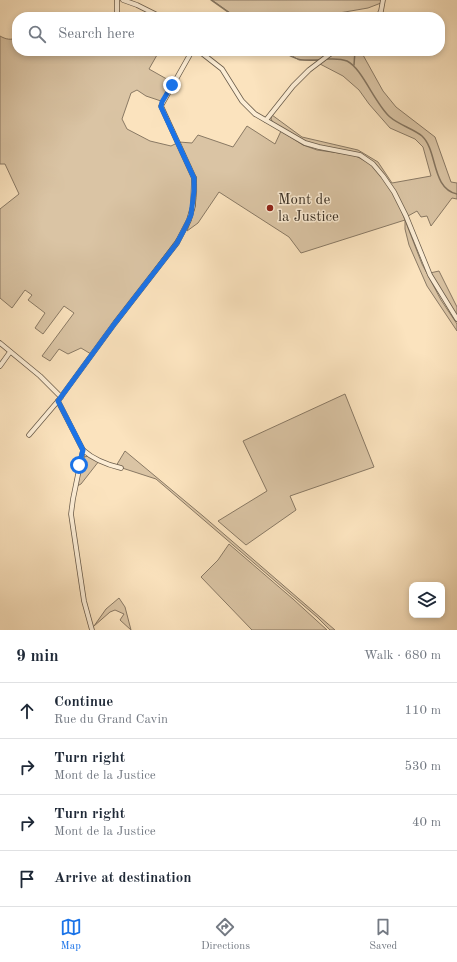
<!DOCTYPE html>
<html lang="en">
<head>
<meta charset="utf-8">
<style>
  body { margin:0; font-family:"Old Standard TT",serif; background:#f6f6f7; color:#1f2937 }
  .controls { position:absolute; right:12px; bottom:12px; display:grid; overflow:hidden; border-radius:8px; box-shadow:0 2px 6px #0003 }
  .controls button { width:36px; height:36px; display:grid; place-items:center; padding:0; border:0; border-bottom:1px solid #e0e1e3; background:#fff; color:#1f2937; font:20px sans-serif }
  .stop { position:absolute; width:12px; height:12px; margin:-9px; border:3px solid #1a73e8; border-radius:50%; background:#fff }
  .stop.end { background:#1a73e8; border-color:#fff; box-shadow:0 1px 4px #0008 }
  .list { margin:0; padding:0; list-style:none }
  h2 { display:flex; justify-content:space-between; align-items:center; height:52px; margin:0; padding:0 16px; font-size:17px }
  h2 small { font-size:13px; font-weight:400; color:#747a83 }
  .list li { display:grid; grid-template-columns:26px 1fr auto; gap:12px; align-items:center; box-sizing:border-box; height:56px; padding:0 16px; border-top:1px solid #e0e1e3 }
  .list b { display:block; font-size:15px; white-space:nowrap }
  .list p { margin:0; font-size:13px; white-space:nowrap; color:#747a83 }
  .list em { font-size:13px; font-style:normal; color:#747a83 }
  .icon { flex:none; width:22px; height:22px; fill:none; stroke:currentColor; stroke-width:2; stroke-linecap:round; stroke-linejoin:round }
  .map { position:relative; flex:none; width:457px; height:630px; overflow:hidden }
  .search { position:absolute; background:#fff; box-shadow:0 2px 6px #0003; left:12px; right:12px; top:12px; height:44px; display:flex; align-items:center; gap:10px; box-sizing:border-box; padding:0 14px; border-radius:16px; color:#747a83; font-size:15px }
  .sheet { height:276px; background:#fff }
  nav { display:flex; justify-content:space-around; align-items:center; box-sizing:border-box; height:56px; border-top:1px solid #e0e1e3; background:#fff; font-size:11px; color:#747a83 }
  nav a { display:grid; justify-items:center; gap:2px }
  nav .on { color:#1a73e8 }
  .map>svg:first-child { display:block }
  .green { fill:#dac4a4; stroke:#897964 }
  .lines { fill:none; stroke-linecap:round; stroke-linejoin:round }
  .stream { stroke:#857560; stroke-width:1.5 }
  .street-casing { stroke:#695b4a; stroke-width:5.5 }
  .street { stroke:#fcedd5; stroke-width:4 }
  .route { stroke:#1a73e8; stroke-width:5 }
  .poi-dot { fill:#8f2418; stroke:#fcedd5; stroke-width:1.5 }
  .labels { text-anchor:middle; stroke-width:3; stroke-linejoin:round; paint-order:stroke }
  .poi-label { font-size:15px; fill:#382e23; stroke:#fcedd5; text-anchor:start }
</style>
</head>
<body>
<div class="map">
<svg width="457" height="630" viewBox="0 0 457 630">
  <rect width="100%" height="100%" fill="#fbe3be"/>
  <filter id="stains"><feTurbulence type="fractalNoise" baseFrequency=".005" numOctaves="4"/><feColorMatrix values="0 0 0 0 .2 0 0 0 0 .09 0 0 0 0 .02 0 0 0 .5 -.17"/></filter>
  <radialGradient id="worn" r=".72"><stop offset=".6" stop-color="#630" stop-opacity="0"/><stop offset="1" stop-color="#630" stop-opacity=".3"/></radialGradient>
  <g class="green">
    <path d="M212 0H382L381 3 368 8 339 13 335 17 330 13 329 17H236Z"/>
    <path d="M0 36C5 39 12 41 17 37V51H150L157 55 149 69 172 82 161 101 146 96 137 90 131 93 122 119 127 129 150 141 171 146 179 142 192 143 198 135 233 147 247 126 275 144 281 131 303 145 317 150 354 155 365 161 377 168 396 197 422 264 441 300 457 324V331L427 286 409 245 405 229V220L301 253 289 237 219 192 198 223 187 231C195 210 198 198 196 176L192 172V198L189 218 181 233 91 354 81 348 68 354 59 349 50 361 42 356 74 313 64 306 43 334 35 328 45 313 28 300 32 295 25 290 12 308 0 298V209L19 194 5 164H0Z"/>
    <path d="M284 51H320L324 56 319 60H299Z"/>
    <path d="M338 51H366L363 55 383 91 396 107 435 137 451 182 457 183V199L452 198 431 226 427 216 421 217 417 211 408 216 390 183 381 171 366 158 308 143 273 123 271 119 272 115 302 137 358 150 378 162 392 183 431 176 423 147 415 139 390 128 369 104 359 90 343 76 320 64Z"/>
    <path d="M439 271 457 307V318L430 273Z"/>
    <path d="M345 394 374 467 290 496 296 510 246 545 218 521 267 491 243 441Z"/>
    <path d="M125 451 203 516 335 630H330L317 617 156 479 116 466Z"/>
    <path d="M88 456 99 461 81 484 77 486 83 460 84 457Z"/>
    <path d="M229 544 293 599 327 630H252L201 577 218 560Z"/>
    <path d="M119 598 125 607 131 630 120 620 124 614 115 610 110 612 94 626 106 609Z"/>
  </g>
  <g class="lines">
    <g class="stream">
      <path d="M211 0 235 17"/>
      <path d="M382 17 383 14"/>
      <path d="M282 51C297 61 303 61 320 60"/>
      <path d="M326 59C333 59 340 58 347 61 362 68 375 104 390 117 399 125 414 129 422 136 438 151 431 188 457 194"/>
      <path d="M354 65 355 51"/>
    </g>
    <defs>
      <g id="street">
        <path d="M123 0 137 5 161 17"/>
        <path d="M117 17V0"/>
        <path d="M378 17 381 11 383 0"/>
        <path d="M199 51 222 69 242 101 255 114 305 143 319 147 360 155 373 164 383 176 394 192 406 216 430 275 457 319"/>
        <path d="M266 120 293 86 309 70 334 51"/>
        <path d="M0 343 40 376 61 397"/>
        <path d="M0 366 10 352"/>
        <path d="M58 401 83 450C93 459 108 465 121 468"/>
        <path d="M29 435 58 401 115 323 177 243 189 220 193 206 194 178 161 106 192 51"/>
        <path d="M83 450 73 499 71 514 84 601 92 630"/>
      </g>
    </defs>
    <use href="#street" class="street-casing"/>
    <use href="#street" class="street"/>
  </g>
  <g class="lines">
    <path class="route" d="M79 465 83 450 58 401 115 323 177 243 186 226 191 215 194 191V178L161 107 162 102 172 85"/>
  </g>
  <circle class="poi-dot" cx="270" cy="208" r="4"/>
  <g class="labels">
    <g class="poi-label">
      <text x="278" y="204">Mont de<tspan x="278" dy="17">la Justice</tspan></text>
    </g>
  </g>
  <rect width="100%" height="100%" filter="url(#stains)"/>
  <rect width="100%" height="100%" fill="url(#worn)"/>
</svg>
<div class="controls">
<button><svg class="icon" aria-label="layers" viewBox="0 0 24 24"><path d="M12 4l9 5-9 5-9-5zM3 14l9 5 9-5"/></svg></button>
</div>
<div class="stop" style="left:79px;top:465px"></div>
<div class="stop end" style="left:172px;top:85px"></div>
<div class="search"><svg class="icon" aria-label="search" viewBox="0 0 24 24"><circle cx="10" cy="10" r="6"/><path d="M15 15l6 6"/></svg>Search here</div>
</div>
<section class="sheet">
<h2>9 min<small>Walk · 680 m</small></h2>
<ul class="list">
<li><svg class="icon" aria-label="ahead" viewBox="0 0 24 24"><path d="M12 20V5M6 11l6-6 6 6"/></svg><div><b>Continue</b><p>Rue du Grand Cavin</p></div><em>110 m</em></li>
<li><svg class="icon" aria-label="right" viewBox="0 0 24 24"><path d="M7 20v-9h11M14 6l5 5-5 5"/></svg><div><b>Turn right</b><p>Mont de la Justice</p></div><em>530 m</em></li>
<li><svg class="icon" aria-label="right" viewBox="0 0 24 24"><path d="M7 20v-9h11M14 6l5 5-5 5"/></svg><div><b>Turn right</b><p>Mont de la Justice</p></div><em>40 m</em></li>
<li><svg class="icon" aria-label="arrive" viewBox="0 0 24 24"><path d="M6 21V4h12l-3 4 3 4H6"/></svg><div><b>Arrive at destination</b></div></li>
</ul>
</section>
<nav>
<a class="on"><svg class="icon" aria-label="map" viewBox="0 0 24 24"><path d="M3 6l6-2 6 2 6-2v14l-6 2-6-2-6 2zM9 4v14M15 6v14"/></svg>Map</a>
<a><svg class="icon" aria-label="directions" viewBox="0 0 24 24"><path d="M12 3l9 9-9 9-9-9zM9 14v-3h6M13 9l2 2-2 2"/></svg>Directions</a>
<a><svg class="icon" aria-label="saved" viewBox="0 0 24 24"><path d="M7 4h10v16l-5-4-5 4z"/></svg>Saved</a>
</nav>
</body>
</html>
